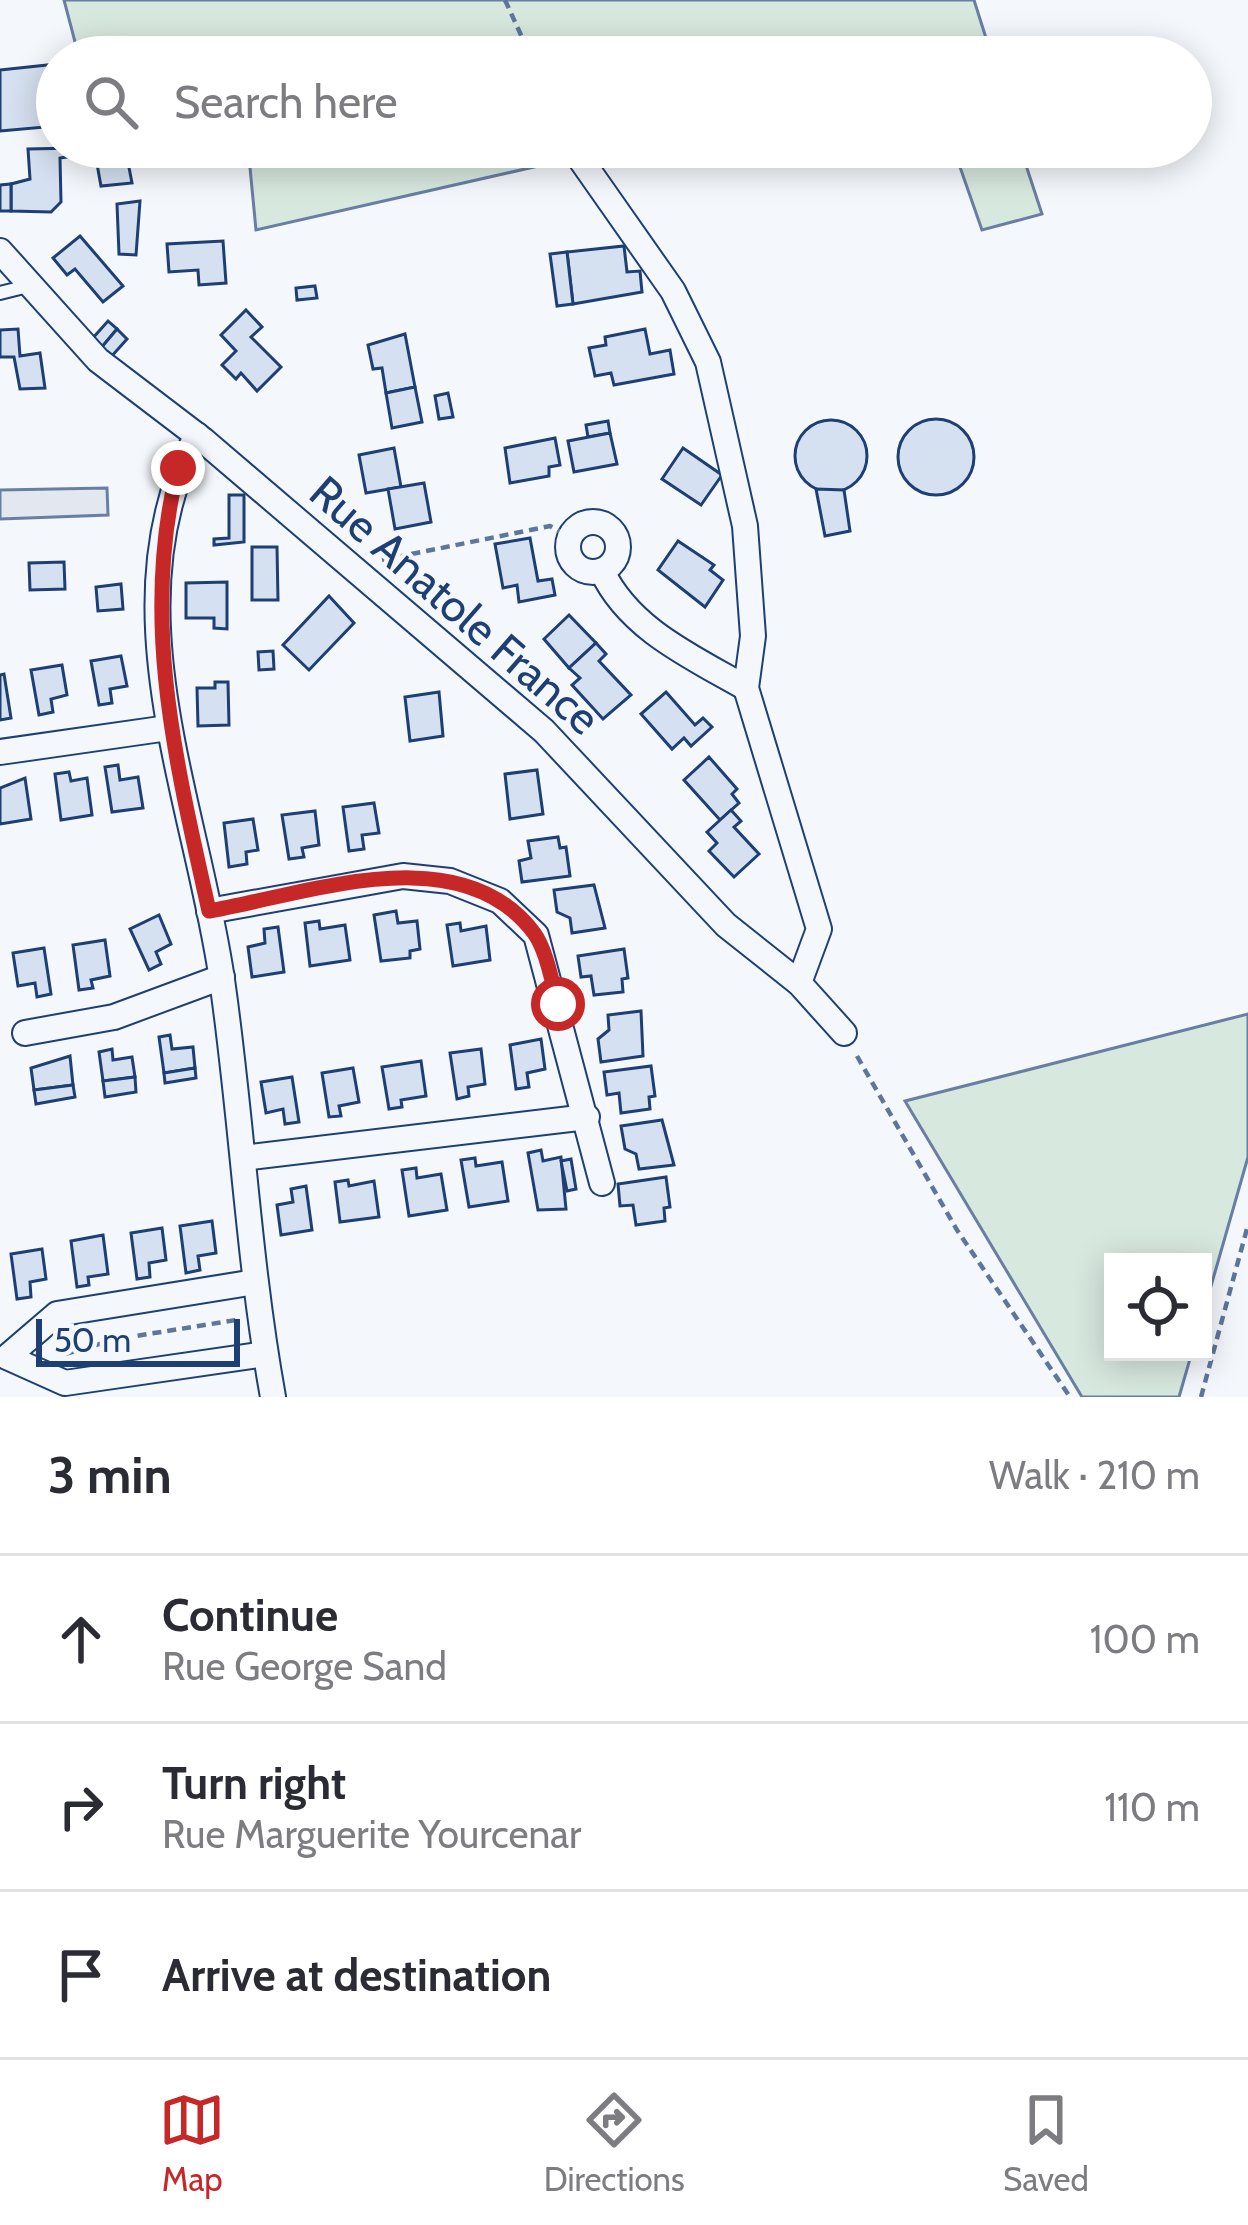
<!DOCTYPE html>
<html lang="en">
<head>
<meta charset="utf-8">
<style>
  body { margin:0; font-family:Cabin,sans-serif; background:#f7f7f7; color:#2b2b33 }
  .controls { position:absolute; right:36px; bottom:36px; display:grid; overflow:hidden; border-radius:0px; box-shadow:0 6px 30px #0003 }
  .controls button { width:108px; height:108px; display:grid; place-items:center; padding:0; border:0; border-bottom:3px solid #e1e1e2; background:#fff; color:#2b2b33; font:60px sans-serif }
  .scale { position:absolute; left:36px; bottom:30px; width:204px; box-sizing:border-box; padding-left:12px; border:6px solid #1d3f73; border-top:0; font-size:33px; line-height:42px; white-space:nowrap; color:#1d3f73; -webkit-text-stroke:9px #f4f7fb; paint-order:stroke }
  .stop { position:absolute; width:36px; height:36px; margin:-27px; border:9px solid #c62828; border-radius:50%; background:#fff }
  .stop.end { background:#c62828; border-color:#fff; box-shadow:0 3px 12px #0008 }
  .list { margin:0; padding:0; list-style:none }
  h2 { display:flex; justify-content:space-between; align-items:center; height:156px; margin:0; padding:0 48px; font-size:51px }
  h2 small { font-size:39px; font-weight:400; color:#7c7c81 }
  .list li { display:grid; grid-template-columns:78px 1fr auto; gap:36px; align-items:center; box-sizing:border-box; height:168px; padding:0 48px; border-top:3px solid #e1e1e2 }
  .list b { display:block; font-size:45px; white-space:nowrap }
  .list p { margin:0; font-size:39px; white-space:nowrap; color:#7c7c81 }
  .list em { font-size:39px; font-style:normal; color:#7c7c81 }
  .icon { flex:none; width:66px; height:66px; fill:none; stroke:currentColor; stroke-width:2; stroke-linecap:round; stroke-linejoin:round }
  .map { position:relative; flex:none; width:1248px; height:1397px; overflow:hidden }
  .search { position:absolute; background:#fff; box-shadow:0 6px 30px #0003; left:36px; right:36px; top:36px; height:132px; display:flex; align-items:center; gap:30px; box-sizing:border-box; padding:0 42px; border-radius:66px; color:#7c7c81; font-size:45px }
  .sheet { height:660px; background:#fff }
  nav { display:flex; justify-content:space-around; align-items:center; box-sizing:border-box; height:168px; border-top:3px solid #e1e1e2; background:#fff; font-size:33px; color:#7c7c81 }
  nav a { display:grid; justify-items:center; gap:6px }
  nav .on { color:#c62828 }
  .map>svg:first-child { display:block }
  .green { fill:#d7e8df; stroke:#687fa3; stroke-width:3 }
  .parking { fill:#e3e8f0; stroke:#687fa3; stroke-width:3 }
  .building { fill:#d5e0f0; stroke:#1d3f73; stroke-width:3 }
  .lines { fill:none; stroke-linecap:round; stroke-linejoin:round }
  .lane-casing { stroke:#1d3f73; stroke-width:16 }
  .street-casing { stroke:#1d3f73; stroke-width:28 }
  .path { stroke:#5e769c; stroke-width:4.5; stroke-dasharray:9 6; stroke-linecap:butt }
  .lane { stroke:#f4f7fb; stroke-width:12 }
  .street { stroke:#f4f7fb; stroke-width:24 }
  .route { stroke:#c62828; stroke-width:15 }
  .labels { text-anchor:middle; stroke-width:9; stroke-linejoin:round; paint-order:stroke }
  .street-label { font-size:45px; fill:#1d3f73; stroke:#f4f7fb }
</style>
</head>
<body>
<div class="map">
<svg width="1248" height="1397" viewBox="0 0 1248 1397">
  <rect width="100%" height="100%" fill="#f4f7fb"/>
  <g class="green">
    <path d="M64 0H974L992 57H79Z"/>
    <path d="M248 147H622L256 230Z"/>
    <path d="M953 147H1020L1042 214 982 230Z"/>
    <path d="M1248 1014V1157L1203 1314V1262H1113V1352H1192L1179 1397H1082L905 1101Z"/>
  </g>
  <path class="parking" d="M107 488 108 515 0 519V490Z"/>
  <g class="building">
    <path d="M57 64V126L0 131V70Z"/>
    <path d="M125 147 132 183 101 186 95 153 60 158 61 202 51 212 11 211V184L30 179 28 149Z"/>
    <path d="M11 184V211H0V185Z"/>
    <path d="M140 201 136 255 119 254 117 204Z"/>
    <path d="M80 236 123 286 103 302 75 269 67 275 53 258Z"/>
    <path d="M223 241 226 283 199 285 198 270 169 272 167 244Z"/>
    <path d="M624 246 627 272 640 271 642 292 573 304 567 252Z"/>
    <path d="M567 252 573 304 557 306 550 254Z"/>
    <path d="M315 286 317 298 297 300 296 288Z"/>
    <path d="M246 310 262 327 251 337 281 367 257 391 241 373 236 379 222 365 236 351 221 335Z"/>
    <path d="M108 321 117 329 101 348 92 339Z"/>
    <path d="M18 329 20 356 40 353 45 388 20 389 14 357H0V330Z"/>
    <path d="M117 329 127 339 111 357 101 348Z"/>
    <path d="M645 329 650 354 670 350 674 374 614 385 611 373 595 376 589 348 606 345 605 337Z"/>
    <path d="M405 334 415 387 386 393 382 368 373 369 368 345Z"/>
    <path d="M415 387 422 422 392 428 386 393Z"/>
    <path d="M448 393 453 417 439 419 435 396Z"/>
    <circle cx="936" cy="457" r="38"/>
    <circle cx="831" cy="456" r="36"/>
    <path d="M608 421 610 433 588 437 586 425Z"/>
    <path d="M610 433 617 464 574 472 568 441Z"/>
    <path d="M555 438 560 465 549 467V476L510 483 505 448Z"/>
    <path d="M394 448 401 487 366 493 359 455Z"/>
    <path d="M683 448 722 475 701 505 662 479Z"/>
    <path d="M424 483 431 522 395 529 388 489Z"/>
    <path d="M816 489 844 490 850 531 825 536Z"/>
    <path d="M229 495H244V542L214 545V539L229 538Z"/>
    <path d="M530 538 538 581 552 579 555 595 519 602 517 585 503 588 495 544Z"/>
    <path d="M678 541 714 565 710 570 723 580 705 607 658 570Z"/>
    <path d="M252 547H277L278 600H252Z"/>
    <path d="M64 562 65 589 30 590 29 563Z"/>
    <path d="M227 582V629L214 628V618H186V583Z"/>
    <path d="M121 584 123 609 98 611 96 587Z"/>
    <path d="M329 596 354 623 309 670 283 645Z"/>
    <path d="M569 615 596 643 569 668 544 639Z"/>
    <path d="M596 643 606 654 599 661 631 695 603 719 572 685 580 678 569 668Z"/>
    <path d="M273 651 274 669 259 670 258 652Z"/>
    <path d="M121 656 127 686 110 689 112 703 99 705 91 661Z"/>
    <path d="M62 665 67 695 51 699 53 712 39 715 31 670Z"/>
    <path d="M4 674 11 718 0 720V675Z"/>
    <path d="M215 682H228L229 725 198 726 197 688H215Z"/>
    <path d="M439 692 443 736 410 741 405 697Z"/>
    <path d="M666 692 695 725 703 718 712 727 691 746 684 738 672 749 641 714Z"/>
    <path d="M709 757 737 789 732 794 739 803 720 820 684 780Z"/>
    <path d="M118 765 120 780 138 777 143 808 112 812 105 767Z"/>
    <path d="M537 770 543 814 510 819 505 774Z"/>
    <path d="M69 772 71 781 87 778 92 815 61 820 55 774Z"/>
    <path d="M25 778 31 819 0 824V788Z"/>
    <path d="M374 803 379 833 362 835 364 849 349 851 343 807Z"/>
    <path d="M731 810 741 821 734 827 759 854 734 877 709 851 717 843 707 832Z"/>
    <path d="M315 811 319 845 302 848 304 857 289 859 282 815Z"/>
    <path d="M253 819 258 850 246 852 247 864 229 867 224 823Z"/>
    <path d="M558 837 560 848 566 847 570 876 522 882 519 861 531 858 528 841Z"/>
    <path d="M594 885 605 928 572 933 570 918 557 912 554 890Z"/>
    <path d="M396 911 398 923 417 921 420 949 410 951V958L381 961 374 915Z"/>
    <path d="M159 915 171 944 156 952 161 964 149 970 130 929Z"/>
    <path d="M319 921 320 929 345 925 350 960 310 966 305 923Z"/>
    <path d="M460 923 461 931 486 926 490 960 453 966 447 925Z"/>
    <path d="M278 927 284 972 252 977 248 947 265 943 264 929Z"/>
    <path d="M105 940 110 976 91 980 93 988 79 990 73 945Z"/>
    <path d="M44 948 51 994 37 997 35 983 18 986 13 953Z"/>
    <path d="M624 949 628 978 622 979 623 992 594 995 591 976 581 977 578 956Z"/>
    <path d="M641 1011 643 1056 601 1062 598 1039 609 1030 608 1015Z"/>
    <path d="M170 1035 172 1049 193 1047 195 1068 164 1073 159 1037Z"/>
    <path d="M541 1039 545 1069 527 1073 529 1087 516 1089 510 1045Z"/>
    <path d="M112 1049 113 1060 132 1057 135 1077 103 1081 99 1052Z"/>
    <path d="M481 1049 485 1084 468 1087 469 1096 457 1099 450 1053Z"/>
    <path d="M70 1056 73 1085 34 1090 31 1068Z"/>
    <path d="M421 1061 426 1096 401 1100 402 1107 389 1109 382 1067Z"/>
    <path d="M651 1066 655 1096 649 1097 650 1109 621 1113 619 1093 607 1095 604 1072Z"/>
    <path d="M195 1068 196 1078 165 1083 164 1073Z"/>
    <path d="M353 1068 359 1102 339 1106 341 1116 329 1117 322 1073Z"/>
    <path d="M135 1077 136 1092 105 1097 103 1081Z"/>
    <path d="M292 1077 299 1122 285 1124 283 1109 266 1113 261 1082Z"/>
    <path d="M73 1085 75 1097 36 1104 34 1090Z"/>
    <path d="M662 1120 674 1165 639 1169 636 1154 625 1149 621 1126Z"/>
    <path d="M541 1150 543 1161 561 1157 566 1209 538 1210 528 1153Z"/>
    <path d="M475 1158 476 1166 502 1162 508 1201 469 1207 461 1160Z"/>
    <path d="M571 1159 576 1189 567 1191 561 1161Z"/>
    <path d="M416 1168 417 1178 441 1174 447 1210 409 1216 402 1170Z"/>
    <path d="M666 1177 670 1207 664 1208 665 1221 636 1225 633 1205 620 1206 618 1184Z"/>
    <path d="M348 1180 349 1186 374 1181 379 1217 340 1222 335 1182Z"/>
    <path d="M306 1186 312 1230 281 1235 277 1205 293 1202 291 1189Z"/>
    <path d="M212 1221 216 1253 198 1256 200 1270 186 1273 180 1226Z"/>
    <path d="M162 1228 166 1260 149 1263 150 1277 137 1279 131 1233Z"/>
    <path d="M103 1235 108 1274 88 1277 89 1285 77 1287 71 1241Z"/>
    <path d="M42 1249 46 1279 30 1282 31 1297 17 1299 11 1254Z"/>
  </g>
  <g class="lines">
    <defs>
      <path id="lane" d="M0 293 28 286"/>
      <g id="street">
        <path d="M579 157 673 291 708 362 745 526 753 636 746 688 819 929 799 983"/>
        <path d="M0 251 98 360 203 440 544 731 726 925 799 983 844 1033"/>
        <path d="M197 435C106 605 197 804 222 980 242 1118 248 1259 273 1397"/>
        <circle cx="593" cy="547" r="25"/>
        <path d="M602 571C629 629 692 657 746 688"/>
        <path d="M0 752 168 728"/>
        <path d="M209 911 403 876 450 881 500 901 536 935 602 1183"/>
        <path d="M25 1033 114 1017 222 977"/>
        <path d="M243 1158 587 1117"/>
        <path d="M255 1282 57 1314 7 1357 65 1383 265 1354"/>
      </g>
    </defs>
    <use href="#lane" class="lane-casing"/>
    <use href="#street" class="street-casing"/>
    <g class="path">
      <path d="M505 0 531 57"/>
      <path d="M382 560 550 526 569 537"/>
      <path d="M857 1056 957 1230 1070 1397"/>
      <path d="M65 1354 117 1339 236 1320"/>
      <path d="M1201 1397 1248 1225"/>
    </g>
    <use href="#lane" class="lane"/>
    <use href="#street" class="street"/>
  </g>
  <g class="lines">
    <path class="route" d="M178 468C140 619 176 763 209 911 307 894 461 835 534 933 547 951 552 983 558 1004"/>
  </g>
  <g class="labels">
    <g class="street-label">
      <text transform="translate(455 605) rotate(41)" y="16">Rue Anatole France</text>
    </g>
  </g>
</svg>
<div class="controls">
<button><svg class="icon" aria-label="locate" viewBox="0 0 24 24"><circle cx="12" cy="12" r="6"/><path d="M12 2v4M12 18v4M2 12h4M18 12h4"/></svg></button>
</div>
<div class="scale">50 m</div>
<div class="stop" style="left:558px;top:1004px"></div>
<div class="stop end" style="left:178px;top:468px"></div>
<div class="search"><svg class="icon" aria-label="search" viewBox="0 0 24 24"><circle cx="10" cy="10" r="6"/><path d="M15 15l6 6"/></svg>Search here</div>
</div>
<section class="sheet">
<h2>3 min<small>Walk · 210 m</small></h2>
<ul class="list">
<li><svg class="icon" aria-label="ahead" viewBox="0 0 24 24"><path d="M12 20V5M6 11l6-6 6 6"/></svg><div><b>Continue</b><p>Rue George Sand</p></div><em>100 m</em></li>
<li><svg class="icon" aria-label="right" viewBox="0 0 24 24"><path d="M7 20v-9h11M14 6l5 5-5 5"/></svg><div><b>Turn right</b><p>Rue Marguerite Yourcenar</p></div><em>110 m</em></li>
<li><svg class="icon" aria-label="arrive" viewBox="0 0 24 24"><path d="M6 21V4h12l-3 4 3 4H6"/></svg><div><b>Arrive at destination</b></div></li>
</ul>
</section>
<nav>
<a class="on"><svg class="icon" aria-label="map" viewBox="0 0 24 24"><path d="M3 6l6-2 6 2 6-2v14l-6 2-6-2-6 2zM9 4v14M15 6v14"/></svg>Map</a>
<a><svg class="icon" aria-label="directions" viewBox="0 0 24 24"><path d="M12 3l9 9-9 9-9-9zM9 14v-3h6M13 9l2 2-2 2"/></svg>Directions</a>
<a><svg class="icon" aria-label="saved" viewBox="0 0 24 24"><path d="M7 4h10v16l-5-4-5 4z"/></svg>Saved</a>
</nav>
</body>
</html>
